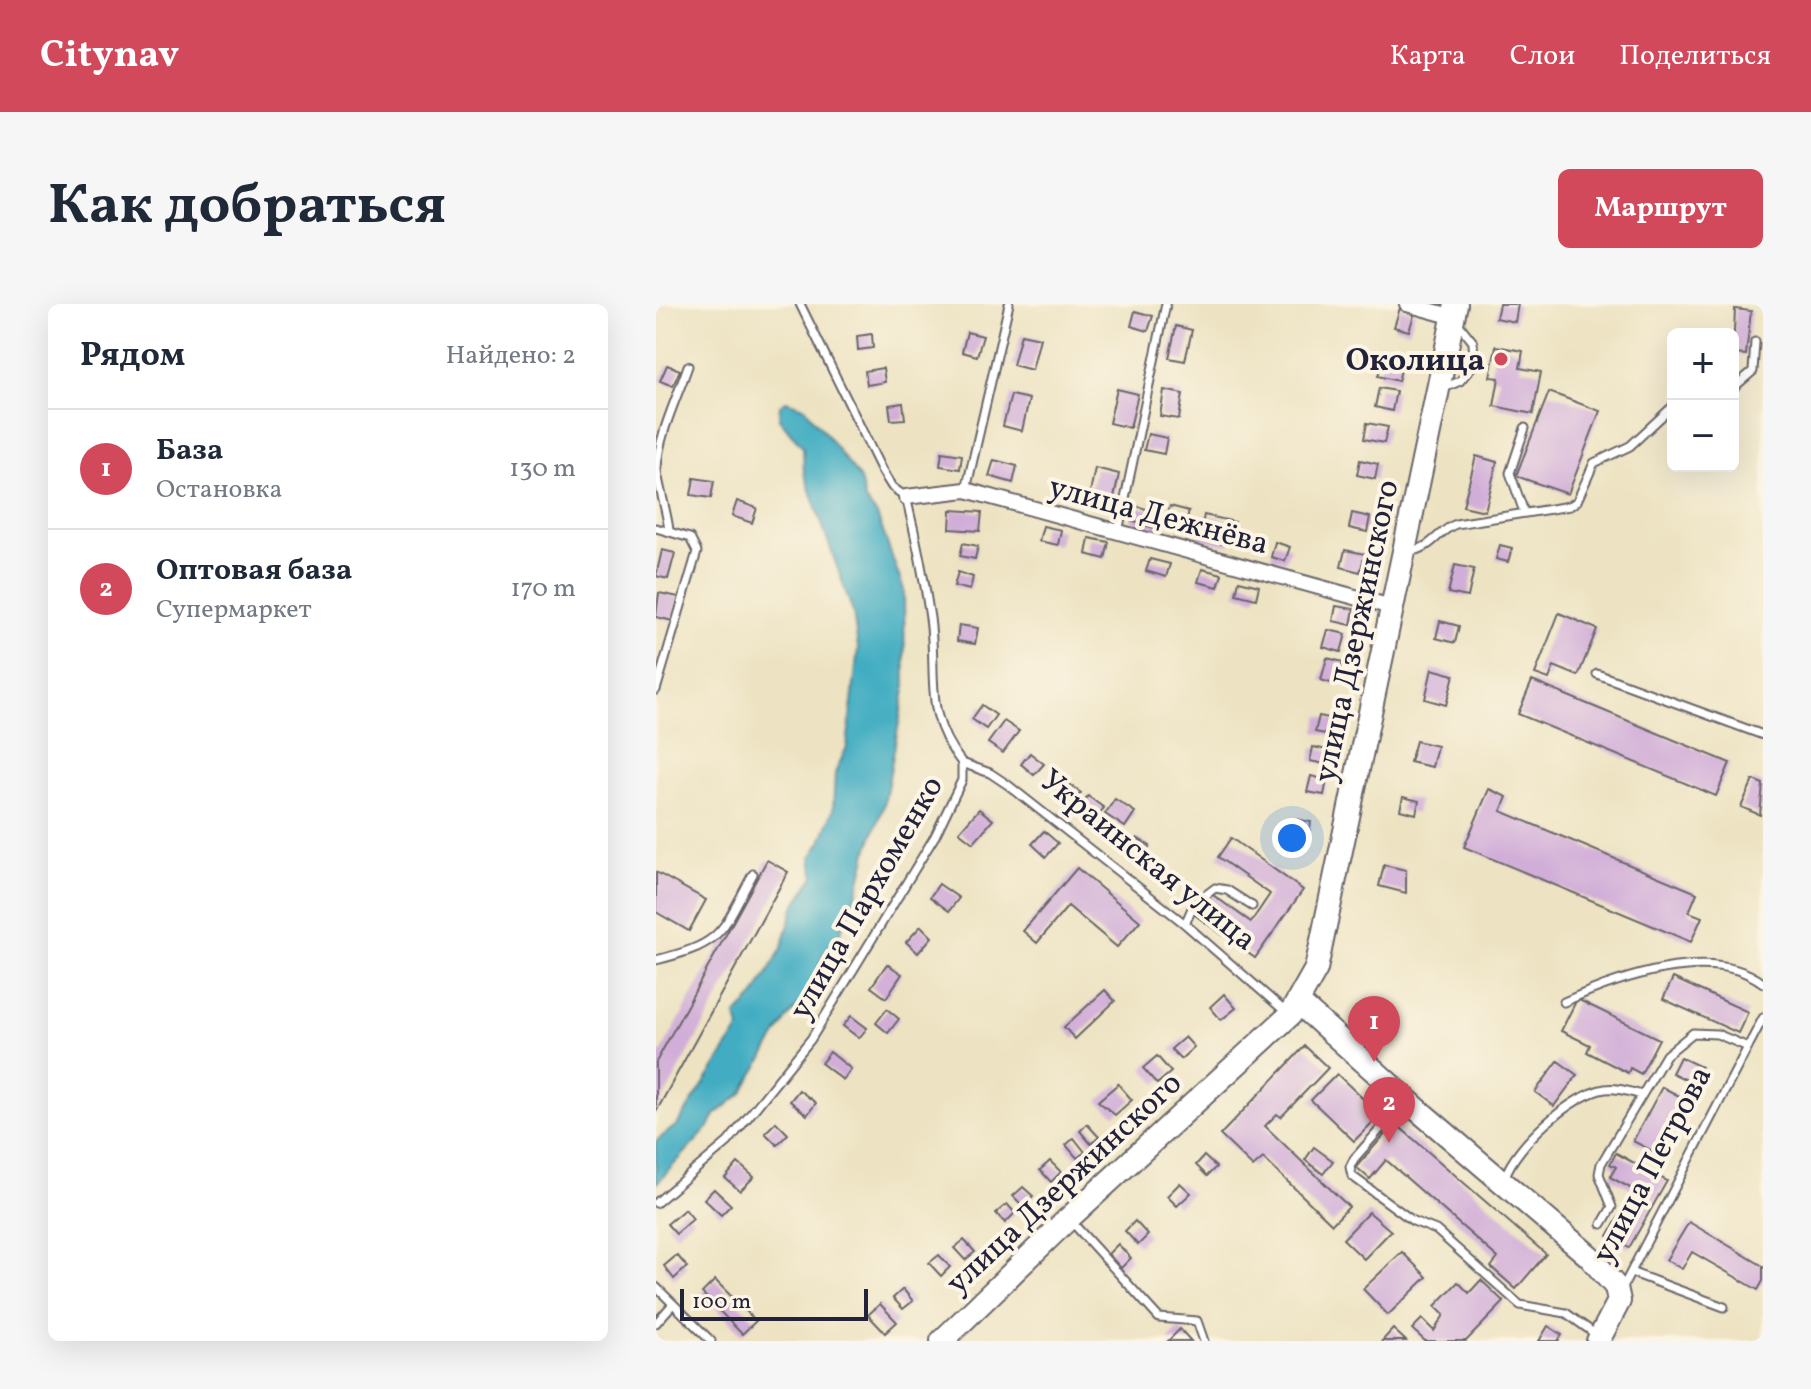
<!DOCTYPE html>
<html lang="ru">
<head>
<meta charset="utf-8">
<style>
  body { margin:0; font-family:Vollkorn,serif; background:#f6f6f7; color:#1f2937 }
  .controls { position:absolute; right:24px; top:24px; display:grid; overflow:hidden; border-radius:12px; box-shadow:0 8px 32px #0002 }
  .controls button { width:72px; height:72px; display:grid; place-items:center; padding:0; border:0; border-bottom:2px solid #e0e1e3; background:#fff; color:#1f2937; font:40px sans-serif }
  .scale { position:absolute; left:24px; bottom:20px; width:188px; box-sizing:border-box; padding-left:8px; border:4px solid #22223b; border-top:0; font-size:22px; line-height:28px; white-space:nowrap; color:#22223b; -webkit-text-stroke:6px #fcf5e5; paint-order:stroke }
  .you { position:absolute; left:636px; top:534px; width:28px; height:28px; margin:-20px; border:6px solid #fff; border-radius:50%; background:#1a73e8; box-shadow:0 0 0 12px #1a73e833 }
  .badge { display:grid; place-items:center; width:52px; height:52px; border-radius:50%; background:#d1495b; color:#fff; font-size:26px; font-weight:700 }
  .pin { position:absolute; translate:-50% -66px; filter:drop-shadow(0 2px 4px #0008) }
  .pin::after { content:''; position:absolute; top:42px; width:28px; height:24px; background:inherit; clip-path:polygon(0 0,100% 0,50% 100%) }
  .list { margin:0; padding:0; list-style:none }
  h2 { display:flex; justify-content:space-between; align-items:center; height:104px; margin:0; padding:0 32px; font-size:34px }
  h2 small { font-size:26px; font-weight:400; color:#747a83 }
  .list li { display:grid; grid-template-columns:52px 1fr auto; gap:24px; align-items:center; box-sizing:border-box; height:120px; padding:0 32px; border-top:2px solid #e0e1e3 }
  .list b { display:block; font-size:30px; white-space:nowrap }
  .list p { margin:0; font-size:26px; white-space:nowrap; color:#747a83 }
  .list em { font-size:26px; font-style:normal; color:#747a83 }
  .map { position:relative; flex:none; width:1107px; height:1037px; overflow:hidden; border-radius:12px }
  header { display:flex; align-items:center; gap:48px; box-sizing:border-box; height:112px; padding:0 40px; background:#d1495b; color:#fff }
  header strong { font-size:38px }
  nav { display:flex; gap:44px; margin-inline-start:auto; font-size:28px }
  .intro { display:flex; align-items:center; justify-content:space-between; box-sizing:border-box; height:192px; padding:0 48px }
  h1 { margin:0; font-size:56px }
  .button { padding:20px 36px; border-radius:12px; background:#d1495b; color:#fff; font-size:28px; font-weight:700 }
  main { display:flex; gap:48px; padding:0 48px }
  aside { flex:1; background:#fff; border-radius:12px; box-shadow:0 8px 32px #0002 }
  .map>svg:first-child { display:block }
  .water { fill:#42adc2; stroke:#32687e; stroke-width:2 }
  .building { fill:#d1aed8 }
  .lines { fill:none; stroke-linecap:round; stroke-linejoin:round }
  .service-casing { stroke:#69666a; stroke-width:11 }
  .minor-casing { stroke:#69666a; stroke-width:18 }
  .primary-casing { stroke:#69666a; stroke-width:26 }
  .service { stroke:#fff; stroke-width:7 }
  .minor { stroke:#fff; stroke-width:14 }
  .primary { stroke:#fff; stroke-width:22 }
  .poi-dot { fill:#d1495b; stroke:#fcf5e5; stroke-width:3 }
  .labels { text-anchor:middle; stroke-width:8; stroke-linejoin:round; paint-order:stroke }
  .poi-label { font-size:32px; font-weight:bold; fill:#22223b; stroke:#fcf5e5; text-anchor:end }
  .street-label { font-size:32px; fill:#22223b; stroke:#fcf5e5 }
</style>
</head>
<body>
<header>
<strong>Citynav</strong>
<nav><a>Карта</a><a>Слои</a><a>Поделиться</a></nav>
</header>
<div class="intro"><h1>Как добраться</h1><a class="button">Маршрут</a></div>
<main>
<aside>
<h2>Рядом<small>Найдено: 2</small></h2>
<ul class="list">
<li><span class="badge">1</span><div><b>База</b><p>Остановка</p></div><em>130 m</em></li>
<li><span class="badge">2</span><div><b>Оптовая база</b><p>Супермаркет</p></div><em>170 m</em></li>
</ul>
</aside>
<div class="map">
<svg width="1107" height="1037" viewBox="0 0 1107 1037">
  <rect width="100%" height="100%" fill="#fcf5e5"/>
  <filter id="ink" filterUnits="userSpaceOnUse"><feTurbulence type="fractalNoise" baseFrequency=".0125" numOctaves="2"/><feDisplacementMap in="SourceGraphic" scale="16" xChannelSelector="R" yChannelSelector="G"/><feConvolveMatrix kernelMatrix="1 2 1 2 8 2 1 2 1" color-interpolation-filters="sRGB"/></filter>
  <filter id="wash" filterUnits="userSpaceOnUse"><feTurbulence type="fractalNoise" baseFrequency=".006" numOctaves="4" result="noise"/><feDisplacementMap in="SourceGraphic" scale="32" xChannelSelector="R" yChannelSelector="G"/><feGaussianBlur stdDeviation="1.8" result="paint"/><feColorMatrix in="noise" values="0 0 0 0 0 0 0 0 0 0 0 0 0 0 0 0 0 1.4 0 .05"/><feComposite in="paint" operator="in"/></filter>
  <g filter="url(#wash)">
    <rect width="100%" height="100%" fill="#ede3c2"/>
    <path class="water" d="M130 97 148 103 169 129 204 175 209 196 221 211 248 286 249 386 228 501 212 544 202 586 181 636 167 649 157 684 131 715 85 790 59 811 53 823 0 880V837L22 820 84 724 80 711 98 693 126 644 138 603 158 572 155 553 165 538 177 506 179 469 191 443 202 344 197 308 148 169 147 143 123 115 124 101Z"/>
    <g id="blocks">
      <g class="building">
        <path d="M843 0H862L859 18 840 14Z"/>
        <path d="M744 4 759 8 753 27 738 23Z"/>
        <path d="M1079 5 1095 7 1090 51 1077 50Z"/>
        <path d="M479 7 497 12 492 27 475 22Z"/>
        <path d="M520 22 536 26 529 57 513 54Z"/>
        <path d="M311 28 327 32 321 52 306 48Z"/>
        <path d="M216 30 217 44 202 46 201 32Z"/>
        <path d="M365 30 384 34 376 66 357 61Z"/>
        <path d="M840 42 867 47 864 64 885 68 877 110 838 102 843 74 834 73Z"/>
        <path d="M727 54 747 59 742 77 722 72Z"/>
        <path d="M11 61 24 66 17 82 4 77Z"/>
        <path d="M227 64 229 78 211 81 209 67Z"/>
        <path d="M723 84 740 87 736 107 719 103Z"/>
        <path d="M461 85 482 90 474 124 453 119Z"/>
        <path d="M508 86 527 90 523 115 504 112Z"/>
        <path d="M893 88 944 107 912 190 860 172Z"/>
        <path d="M355 91 373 95 366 127 347 122Z"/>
        <path d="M247 99 249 115 235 116 233 101Z"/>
        <path d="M711 119 732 123 728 139 708 135Z"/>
        <path d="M492 130 511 134 508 150 488 146Z"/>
        <path d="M286 148 306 151 304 165 284 162Z"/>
        <path d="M820 152 841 158 829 207 807 202Z"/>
        <path d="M338 156 361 162 357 179 333 172Z"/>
        <path d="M704 156 722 160 719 175 701 171Z"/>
        <path d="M439 164 463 170 456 203 432 198Z"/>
        <path d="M38 174 58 177 55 194 35 191Z"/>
        <path d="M81 197 101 204 96 219 76 212Z"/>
        <path d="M480 202 507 210 502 225 475 217Z"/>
        <path d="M514 202 533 207 529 222 510 217Z"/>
        <path d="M295 206 326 208 324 227 294 225Z"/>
        <path d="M696 209 714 213 711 228 693 224Z"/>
        <path d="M548 211 579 218 574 241 543 235Z"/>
        <path d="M387 222 405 226 402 241 383 237Z"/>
        <path d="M433 234 453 238 449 255 430 250Z"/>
        <path d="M619 238 634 243 629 257 615 253Z"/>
        <path d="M307 239 322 242 319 255 304 252Z"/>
        <path d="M844 241 856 244 852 258 840 255Z"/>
        <path d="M6 246 19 249 12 275 0 272Z"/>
        <path d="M689 246 709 250 704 268 685 263Z"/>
        <path d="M494 255 514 260 510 273 490 267Z"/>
        <path d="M799 261 818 265 812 293 792 289Z"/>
        <path d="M546 265 566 270 562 283 542 278Z"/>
        <path d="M302 268 317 273 314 286 298 282Z"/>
        <path d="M583 277 603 282 600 295 580 290Z"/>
        <path d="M3 289 23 293 17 317 0 313Z"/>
        <path d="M680 302 698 305 695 321 677 317Z"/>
        <path d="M903 309 941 325 922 372 898 362 893 375 879 370Z"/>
        <path d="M784 317 803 322 799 339 780 334Z"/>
        <path d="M303 321 322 324 319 340 301 337Z"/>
        <path d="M672 326 690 330 685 348 667 343Z"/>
        <path d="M671 354 687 358 681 381 665 376Z"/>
        <path d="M776 365 798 371 790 401 769 395Z"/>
        <path d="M876 377 1074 459 1060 492 862 410Z"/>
        <path d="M326 401 340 411 330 425 316 415Z"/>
        <path d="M663 412 683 416 679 432 659 428Z"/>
        <path d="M348 417 363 427 347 449 332 439Z"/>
        <path d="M760 437 781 442 776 463 754 458Z"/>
        <path d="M657 443 676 447 674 461 654 457Z"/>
        <path d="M374 449 388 460 378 471 365 460Z"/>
        <path d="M655 472 671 476 668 491 651 488Z"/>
        <path d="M1097 476 1107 480 1104 511 1085 503Z"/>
        <path d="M409 477 425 489 416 500 400 488Z"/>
        <path d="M833 485 851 493 845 507 1041 589 1033 608 1046 613 1035 638 808 543Z"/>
        <path d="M432 492 448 504 439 515 423 503Z"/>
        <path d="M747 493 763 497 760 510 744 506Z"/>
        <path d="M459 495 479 508 469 523 449 510Z"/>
        <path d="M323 505 337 516 317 539 303 528Z"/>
        <path d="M639 515 655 518 651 541 634 538Z"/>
        <path d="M388 527 402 539 390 553 376 540Z"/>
        <path d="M481 534 494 542 484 558 471 550Z"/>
        <path d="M575 534 647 586 599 654 539 611 554 589 595 618 614 590 562 553Z"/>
        <path d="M111 556 132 568 0 808V758Z"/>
        <path d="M728 561 750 566V589L723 582Z"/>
        <path d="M421 564 484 617 461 643 412 602 381 639 367 627Z"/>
        <path d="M0 568 50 596 33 627 0 608Z"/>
        <path d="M283 580 303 594 293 607 274 593Z"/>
        <path d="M265 622 276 633 262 649 250 638Z"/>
        <path d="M231 660 246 670 230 694 215 683Z"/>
        <path d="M1017 674 1092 708 1082 729 1007 695Z"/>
        <path d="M449 686 459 697 419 735 408 723Z"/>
        <path d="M568 690 580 704 565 716 554 703Z"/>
        <path d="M921 695 1003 735 985 770 974 764 972 769 931 748 934 741 905 727Z"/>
        <path d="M231 705 243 715 232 729 220 719Z"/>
        <path d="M195 712 211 724 203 734 187 722Z"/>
        <path d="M529 733 538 743 525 755 515 745Z"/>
        <path d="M649 742 672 764 625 813 621 810 609 822 693 903 676 920 607 854 597 863 564 831Z"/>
        <path d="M174 748 195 765 187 776 165 759Z"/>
        <path d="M501 752 515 768 501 780 487 764Z"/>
        <path d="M1024 753 1045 763 1037 779 1016 769Z"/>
        <path d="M902 757 921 771 898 802 879 788Z"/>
        <path d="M681 770 724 811 698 837 655 796Z"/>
        <path d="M462 780 476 796 459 811 442 797Z"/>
        <path d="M1006 783 1031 796 1002 850 977 837Z"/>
        <path d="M143 786 160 799 151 811 134 797Z"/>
        <path d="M120 818 132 830 121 841 109 829Z"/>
        <path d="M739 819 890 950 860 985 835 963 842 954 730 856 714 875 700 863Z"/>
        <path d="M431 820 443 833 435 840 424 827Z"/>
        <path d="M418 834 429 848 421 854 410 841Z"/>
        <path d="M658 843 677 857 667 870 649 856Z"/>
        <path d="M960 849 1011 877 973 944 952 932 978 886 954 873 960 863 954 860Z"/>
        <path d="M548 852 560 863 551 872 540 861Z"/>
        <path d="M394 857 405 868 395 878 384 866Z"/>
        <path d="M82 859 98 873 84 887 69 874Z"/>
        <path d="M524 879 535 889 521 902 511 892Z"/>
        <path d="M367 883 377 892 367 902 357 892Z"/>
        <path d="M58 885 75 901 65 911 48 895Z"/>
        <path d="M351 900 359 909 349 919 340 909Z"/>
        <path d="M29 905 37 915 20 930 11 920Z"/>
        <path d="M713 908 735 927 708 955 687 935Z"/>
        <path d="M479 917 492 931 482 941 469 927Z"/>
        <path d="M1033 918 1107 962V977L1102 986 1036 948 1026 965 1010 956Z"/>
        <path d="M308 936 319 948 309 956 298 944Z"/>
        <path d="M462 940 475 954 465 964 452 950Z"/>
        <path d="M746 948 771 973 732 1011 707 985Z"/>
        <path d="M21 951 31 963 18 975 8 962Z"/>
        <path d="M283 951 294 963 285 972 273 959Z"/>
        <path d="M59 976 100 1017 86 1030 46 989Z"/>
        <path d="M825 976 848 998 810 1037H769L756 1025 766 1015 778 1027 788 1011 779 1002 802 978 813 989Z"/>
        <path d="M247 985 257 997 247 1005 237 994Z"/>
        <path d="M224 1000 241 1018 229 1029 212 1011Z"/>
        <path d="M892 1022 906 1031 902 1037H883Z"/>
        <path d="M524 1025 535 1037H512Z"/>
        <path d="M737 1025 750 1037H726Z"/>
      </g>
    </g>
  </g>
  <g filter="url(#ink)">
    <use href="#blocks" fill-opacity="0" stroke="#69666a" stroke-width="2"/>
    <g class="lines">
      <defs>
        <g id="service">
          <path d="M788 84 804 77 818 60 817 38 801 18"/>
          <path d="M1077 84 1097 67 1099 38"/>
          <path d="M310 186 353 0"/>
          <path d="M868 208 854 169 869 124"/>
          <path d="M0 224 34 234 41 248 0 386"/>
          <path d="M13 227C12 211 1 177 1 165 2 132 21 94 32 62"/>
          <path d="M462 228 510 0"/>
          <path d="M752 247C776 246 780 228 800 220L914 202 921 197 938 159 974 142 1017 102"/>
          <path d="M941 370 1107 431"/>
          <path d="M306 459 334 469 352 481 529 620 632 710"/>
          <path d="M529 620 538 600 559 584 571 586 596 602"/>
          <path d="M0 656C69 639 65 628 97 570"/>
          <path d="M908 698C961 674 1056 640 1107 679"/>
          <path d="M744 793 734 814 698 855 694 863 696 872 757 917 780 926 864 1001 910 1009 942 1032"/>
          <path d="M849 873C859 842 916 790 949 785 962 783 974 788 986 791"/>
          <path d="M0 899 72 838 155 735 279 532 306 476V459C266 409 282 372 274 314 268 273 260 233 250 193L236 183 226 167 144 0"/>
          <path d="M414 916 503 1014 541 1017 548 1037"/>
          <path d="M946 920 956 903 943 870 945 860 1010 751 1037 729 1061 730 1092 743"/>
          <path d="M977 969 1068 1003"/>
          <path d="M0 983 55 1037"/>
          <path d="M966 985 1107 714"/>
          <path d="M0 1019 17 1000"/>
        </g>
        <g id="minor">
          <path d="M751 0 798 13"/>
          <path d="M250 193 310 186 739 304"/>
        </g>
        <g id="primary">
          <path d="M643 699 762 806 933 952 960 983 963 997 942 1037"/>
          <path d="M286 1037 412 915 634 711 660 665 800 0"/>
        </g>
      </defs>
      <use href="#service" class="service-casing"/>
      <use href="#minor" class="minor-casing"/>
      <use href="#primary" class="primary-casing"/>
      <use href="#service" class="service"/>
      <use href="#minor" class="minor"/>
      <use href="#primary" class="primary"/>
    </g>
  </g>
  <circle class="poi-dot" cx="845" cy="55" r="8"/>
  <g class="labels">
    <g class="poi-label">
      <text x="829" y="66">Околица</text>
    </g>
    <g class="street-label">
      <text transform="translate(503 210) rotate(15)" y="11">улица Дежнёва</text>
      <text transform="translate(699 327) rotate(-78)" y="11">улица Дзержинского</text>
      <text transform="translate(493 555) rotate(39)" y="11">Украинская улица</text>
      <text transform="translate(209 593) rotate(-60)" y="11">улица Пархоменко</text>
      <text transform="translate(995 860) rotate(-62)" y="11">улица Петрова</text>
      <text transform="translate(407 878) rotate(-43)" y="11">улица Дзержинского</text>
    </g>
  </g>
</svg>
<div class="controls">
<button>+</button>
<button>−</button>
</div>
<div class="scale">100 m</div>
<div class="you"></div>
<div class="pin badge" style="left:718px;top:758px">1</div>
<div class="pin badge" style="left:733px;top:839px">2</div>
</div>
</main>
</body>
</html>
